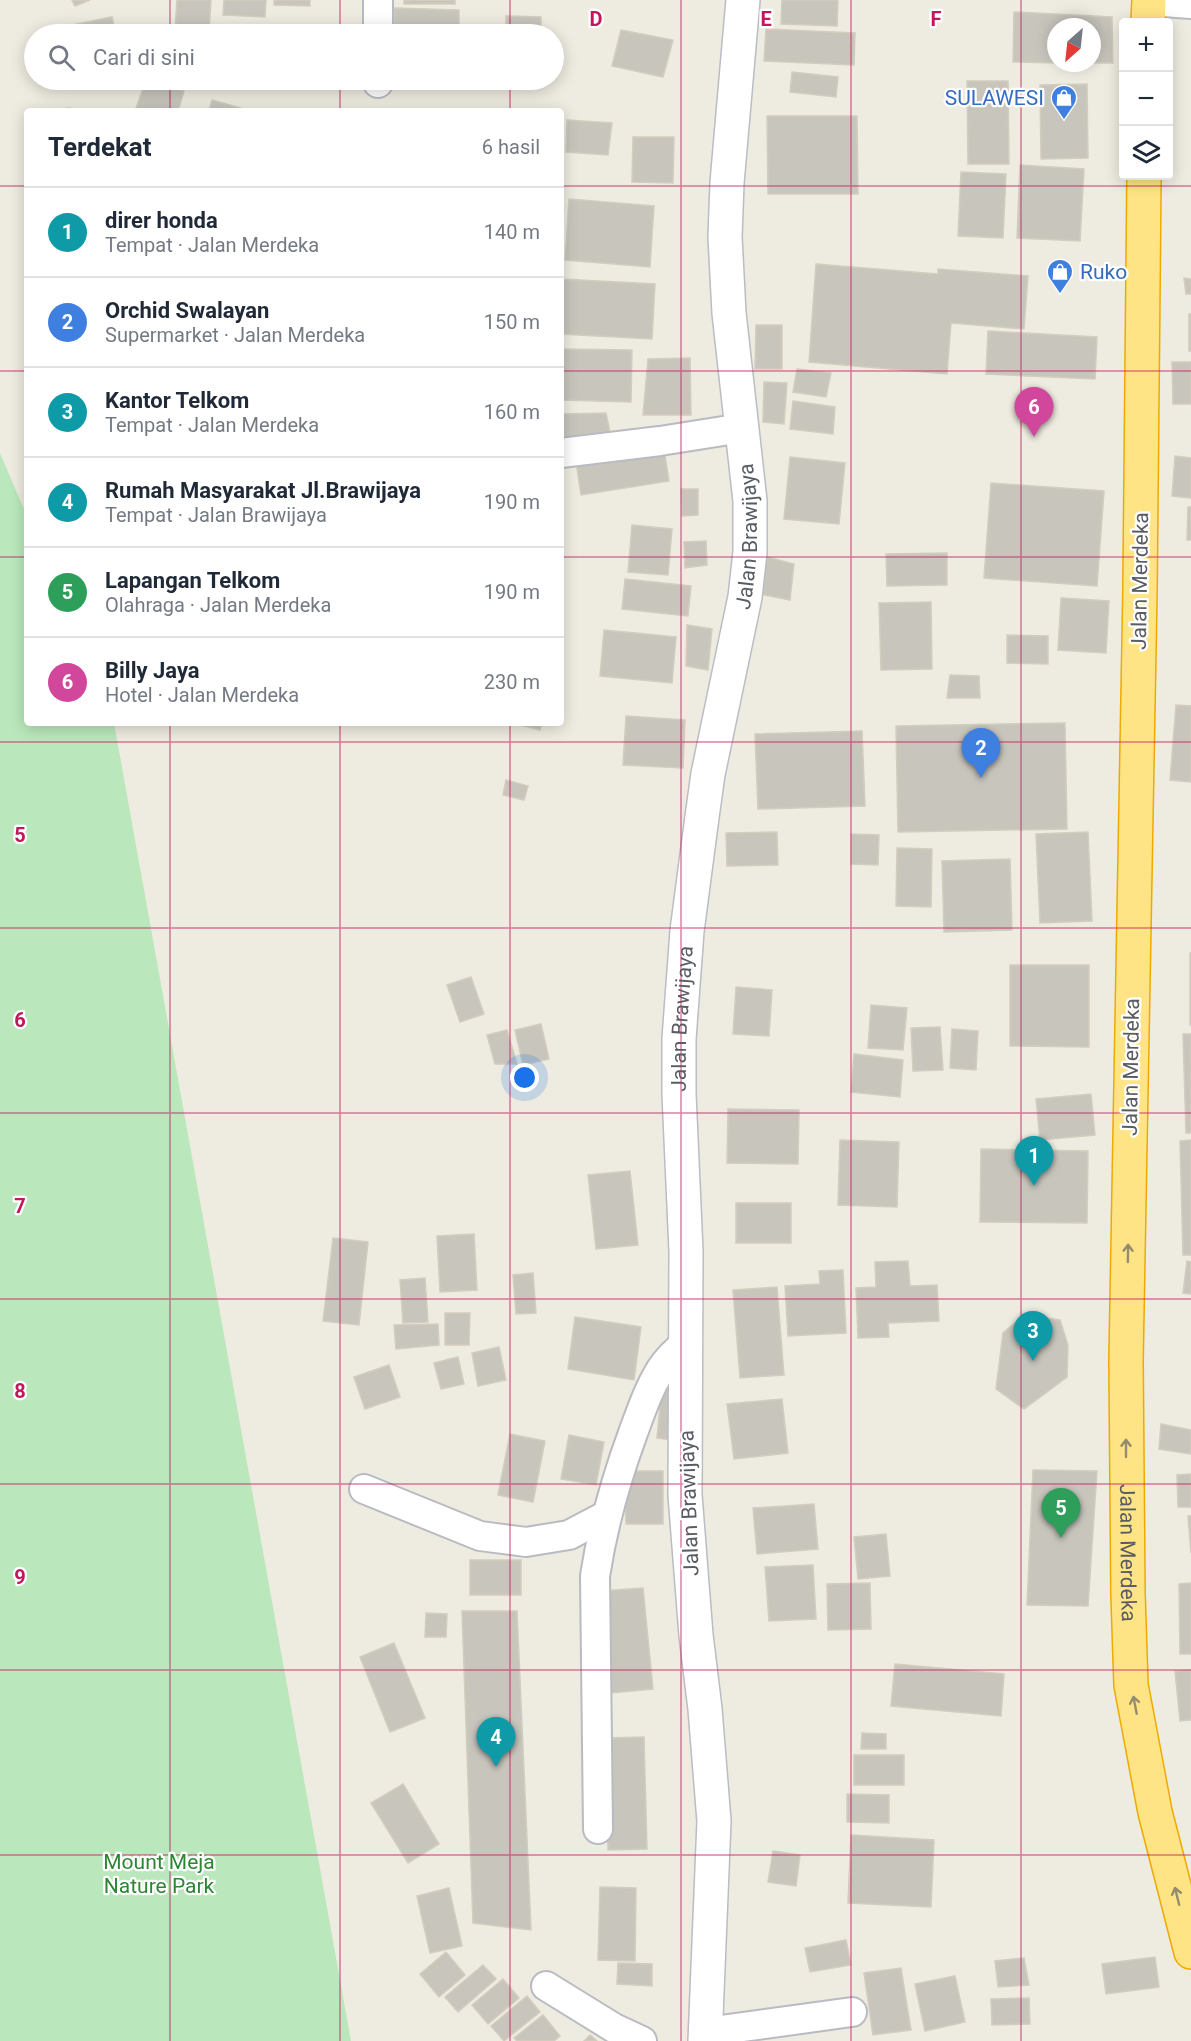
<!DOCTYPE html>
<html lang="id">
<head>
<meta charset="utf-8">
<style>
  body { margin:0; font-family:Roboto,sans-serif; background:#f6f6f7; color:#1f2937 }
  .controls { position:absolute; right:18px; top:18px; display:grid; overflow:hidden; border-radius:6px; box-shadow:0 3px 15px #0003 }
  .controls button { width:54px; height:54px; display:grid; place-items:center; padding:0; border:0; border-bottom:2px solid #e0e1e3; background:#fff; color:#1f2937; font:30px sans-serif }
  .compass { position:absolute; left:1047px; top:18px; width:54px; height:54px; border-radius:50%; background:#fff; box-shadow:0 3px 15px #0003; rotate:207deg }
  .you { position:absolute; left:525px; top:1078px; width:21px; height:21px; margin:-15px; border:4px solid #fff; border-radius:50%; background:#1a73e8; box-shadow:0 0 0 9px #1a73e833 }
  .badge { display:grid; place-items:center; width:39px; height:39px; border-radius:50%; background:#2563eb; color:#fff; font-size:20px; font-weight:700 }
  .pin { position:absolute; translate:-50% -50px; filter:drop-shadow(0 2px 3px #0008) }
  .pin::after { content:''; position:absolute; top:32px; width:21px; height:18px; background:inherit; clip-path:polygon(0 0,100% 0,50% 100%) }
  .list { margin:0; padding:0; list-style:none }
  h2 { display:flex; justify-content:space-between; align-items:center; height:78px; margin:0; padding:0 24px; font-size:26px }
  h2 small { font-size:20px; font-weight:400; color:#747a83 }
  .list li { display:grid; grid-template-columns:39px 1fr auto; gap:18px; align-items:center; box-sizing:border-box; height:90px; padding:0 24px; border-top:2px solid #e0e1e3 }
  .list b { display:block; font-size:22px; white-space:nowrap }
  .list p { margin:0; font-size:20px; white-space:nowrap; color:#747a83 }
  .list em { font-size:20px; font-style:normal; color:#747a83 }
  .icon { flex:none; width:33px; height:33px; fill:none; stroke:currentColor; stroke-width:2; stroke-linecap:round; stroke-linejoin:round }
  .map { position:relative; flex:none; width:1191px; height:2041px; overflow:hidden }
  .search { position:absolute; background:#fff; box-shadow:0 3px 15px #0003; left:24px; top:24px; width:540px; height:66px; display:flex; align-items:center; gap:15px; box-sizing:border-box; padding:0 21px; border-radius:33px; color:#747a83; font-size:22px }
  .panel { position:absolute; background:#fff; box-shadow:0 3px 15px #0003; left:24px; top:108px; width:540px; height:618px; border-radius:6px }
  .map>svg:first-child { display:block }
  .green { fill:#bae8bc }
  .building { fill:#c8c5bd; stroke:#d3cdbe; stroke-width:1.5 }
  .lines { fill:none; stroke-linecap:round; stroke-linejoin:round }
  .street-casing { stroke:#b8bbc1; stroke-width:32 }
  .secondary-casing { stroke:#b9bdc4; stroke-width:36 }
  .highway-casing { stroke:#ea0; stroke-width:36 }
  .street { stroke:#fff; stroke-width:28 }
  .secondary { stroke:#fff; stroke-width:33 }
  .highway { stroke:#ffe486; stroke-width:33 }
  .oneway { stroke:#938c6f }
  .grid { fill:none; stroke:#c2185b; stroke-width:1.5; stroke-opacity:0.55 }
  .labels { text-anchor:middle; stroke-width:4.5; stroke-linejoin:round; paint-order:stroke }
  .shop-label { font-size:21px; fill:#366cbe; stroke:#fff; text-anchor:end }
  .street-label { font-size:21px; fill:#595d63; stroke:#fff }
  .park-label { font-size:21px; fill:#2e8634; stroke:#fff }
  .grid-label { font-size:20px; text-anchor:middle; font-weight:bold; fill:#c2185b; stroke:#fff; stroke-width:4.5; stroke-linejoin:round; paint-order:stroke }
</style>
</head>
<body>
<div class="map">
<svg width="1191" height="2041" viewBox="0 0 1191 2041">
  <rect width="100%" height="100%" fill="#eeebe0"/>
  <path class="green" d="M0 453 27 516V723H114L351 2041H0Z"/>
  <g class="building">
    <path d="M72 0H90L75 6Z"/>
    <path d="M177 0H211L209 32 175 30Z"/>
    <path d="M224 0H266L265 17 223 15Z"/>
    <path d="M274 0H310V6L274 5Z"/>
    <rect x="404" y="0" width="51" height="4"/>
    <path d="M782 0H838L837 26 781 24Z"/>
    <path d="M394 8 459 10V34H394Z"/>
    <path d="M1014 12 1112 17 1113 63H1090H1092V27H1056V63L1013 62Z"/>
    <path d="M506 16 541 17V34H506Z"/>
    <path d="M112 17 116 34H74L72 25Z"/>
    <path d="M298 25 343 29 342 34H297Z"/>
    <path d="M766 29 855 33 854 65 764 61Z"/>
    <path d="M621 30 673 40 663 77 612 66Z"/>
    <path d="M792 72 838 77 836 97 790 92Z"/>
    <path d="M146 80 184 91 178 111H135Z"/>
    <path d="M967 81H1008L1009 164H968Z"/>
    <path d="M1087 84 1088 158 1041 159 1040 85Z"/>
    <path d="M212 100 241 108V111H209Z"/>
    <path d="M67 108 95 111H66Z"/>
    <path d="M767 116H857L858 194H768Z"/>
    <path d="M567 120 612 123 608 155 566 152Z"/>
    <path d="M633 137H674L673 183 632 182Z"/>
    <path d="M1020 165 1084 169 1080 241 1017 238Z"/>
    <path d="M961 172 1006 174 1003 238 958 236Z"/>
    <path d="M569 199 654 206 650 267 565 260Z"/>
    <path d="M816 264 938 274V269L1028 276 1024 329 951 323 947 374 809 362Z"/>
    <path d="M1184 278 1191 279V294H1186Z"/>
    <path d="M561 279 655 284 652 339 561 334Z"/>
    <rect x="1189" y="314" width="2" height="37"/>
    <path d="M756 325H782V369H755Z"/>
    <path d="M988 331 1097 337 1095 379 986 374Z"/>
    <path d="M561 349 632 350 631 402 561 400Z"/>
    <path d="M690 358 691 415H643L648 359Z"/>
    <path d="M1172 362H1191V404H1173Z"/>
    <path d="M797 369 831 373 826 397 793 392Z"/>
    <path d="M764 382 787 383 784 424 763 422Z"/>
    <path d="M793 401 835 407 833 434 790 429Z"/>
    <path d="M606 413 611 437 563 440 561 414Z"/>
    <path d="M664 449 669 481 581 495 576 462Z"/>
    <path d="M1175 456 1191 458V498L1172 496Z"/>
    <path d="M790 457 845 463 839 524 784 519Z"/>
    <path d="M991 483 1104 491 1097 586 984 578Z"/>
    <path d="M681 489H698V515L682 516Z"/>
    <path d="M1188 507H1191V540H1187Z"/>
    <path d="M632 525 672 529 668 575 628 572Z"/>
    <path d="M706 541 707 565 685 568 684 542Z"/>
    <path d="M947 553V585L887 586 886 554Z"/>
    <path d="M767 557 794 564 790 600 759 594Z"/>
    <path d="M625 579 691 586 688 616 622 609Z"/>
    <path d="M1061 598 1109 601 1106 653 1058 650Z"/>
    <path d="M931 602 932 669 881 670 879 603Z"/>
    <path d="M687 625 712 629 708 670 686 666Z"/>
    <path d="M604 630 676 637 672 683 600 676Z"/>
    <path d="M1007 635 1048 636V664L1007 663Z"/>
    <path d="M950 675 979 676 980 698H947Z"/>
    <path d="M1176 705 1191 706V782L1170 780Z"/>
    <path d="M626 716 685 720 683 768 623 765Z"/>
    <path d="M513 723H542L540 730Z"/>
    <path d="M1065 723 1067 829 898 832 896 726Z"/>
    <path d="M862 731 865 806 758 809 755 734Z"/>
    <path d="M506 780 528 786 524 800 503 795Z"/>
    <path d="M777 832 778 865 727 866 726 833Z"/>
    <path d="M1088 832 1092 921 1040 923 1036 834Z"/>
    <path d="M851 834 879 835 878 865 851 864Z"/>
    <path d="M897 848 932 849 931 907 896 906Z"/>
    <path d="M1010 859 1012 930 944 932 942 861Z"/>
    <rect x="1190" y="953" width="1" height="72"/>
    <path d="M1010 965H1089V1047L1010 1046Z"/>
    <path d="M471 977 484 1014 460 1022 447 985Z"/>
    <path d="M736 987 772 990 769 1036 733 1034Z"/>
    <path d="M871 1005 907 1008 903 1050 868 1048Z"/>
    <path d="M541 1024 549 1059 523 1065 515 1030Z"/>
    <path d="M940 1027 943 1070 913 1071 911 1028Z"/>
    <path d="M952 1029 978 1031 976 1070 950 1068Z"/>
    <path d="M507 1030 517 1064H495L487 1035Z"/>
    <path d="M1183 1034H1191V1133H1186Z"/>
    <path d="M854 1054 903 1060 900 1097 851 1092Z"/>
    <path d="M1091 1094 1095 1135 1040 1140 1036 1099Z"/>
    <path d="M728 1109 799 1110 798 1164 727 1163Z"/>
    <path d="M840 1140 899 1142 897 1207 838 1205Z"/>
    <path d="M1191 1140V1255H1183L1180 1141Z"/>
    <path d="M981 1149 1088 1151 1087 1223 980 1222Z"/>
    <path d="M630 1171 638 1245 596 1249 588 1175Z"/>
    <rect x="736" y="1203" width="55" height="40"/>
    <path d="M474 1234 477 1290 440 1292 437 1236Z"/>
    <path d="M333 1238 368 1242 359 1325 323 1321Z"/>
    <path d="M908 1261 910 1286 937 1285 939 1321 888 1323 889 1337 858 1338 856 1288 876 1287 875 1262Z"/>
    <path d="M1187 1261 1191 1262V1294L1183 1293Z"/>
    <path d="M843 1270 846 1333 788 1336 785 1286 820 1284 819 1271Z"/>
    <path d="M533 1273 536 1313 516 1314 513 1275Z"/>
    <path d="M425 1278 428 1322 403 1323 400 1280Z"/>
    <path d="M777 1287 784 1375 740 1378 733 1290Z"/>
    <path d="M445 1313H470L469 1345H445Z"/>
    <path d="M1024 1315 1060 1320 1068 1345 1067 1377 1024 1409 996 1389 1003 1333Z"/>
    <path d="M575 1317 641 1327 634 1380 568 1369Z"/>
    <path d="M438 1324 439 1345 396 1349 394 1325Z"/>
    <path d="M499 1347 506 1380 478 1386 472 1353Z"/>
    <path d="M458 1357 464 1384 441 1389 434 1363Z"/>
    <path d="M389 1365 400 1397 365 1409 354 1377Z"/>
    <path d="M662 1385 677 1386 672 1440 657 1438Z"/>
    <path d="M782 1399 788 1453 734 1459 727 1404Z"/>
    <path d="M1161 1424 1191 1430V1454L1159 1449Z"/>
    <path d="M510 1434 545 1441 533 1502 498 1495Z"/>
    <path d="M569 1435 604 1442 596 1485 561 1479Z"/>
    <path d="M1033 1470 1097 1471 1088 1606 1027 1605Z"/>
    <path d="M625 1471H663V1524H626Z"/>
    <path d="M1191 1474V1507H1178L1177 1475Z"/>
    <path d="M814 1504 818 1549 757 1554 753 1508Z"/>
    <path d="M1188 1516H1191V1553Z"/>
    <path d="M886 1534 890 1576 858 1579 854 1537Z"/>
    <rect x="470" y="1560" width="51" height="35"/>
    <path d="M813 1565 816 1619 769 1621 765 1567Z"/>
    <path d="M870 1583 871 1629 828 1630 827 1584Z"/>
    <path d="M1191 1583V1654H1180L1179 1584Z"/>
    <path d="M643 1588 653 1689 611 1693 601 1591Z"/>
    <path d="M462 1611H517L531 1930 473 1923Z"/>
    <path d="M426 1613 447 1614 446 1637H425Z"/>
    <path d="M394 1643 425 1718 390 1732 360 1657Z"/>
    <path d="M895 1664 1004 1674 1001 1716 891 1706Z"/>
    <path d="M1191 1670V1720L1180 1721 1175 1671Z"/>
    <path d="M862 1733 886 1734V1749H861Z"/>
    <path d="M644 1737 647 1849 608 1850 605 1738Z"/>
    <rect x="854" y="1755" width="50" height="30"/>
    <path d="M403 1784 439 1844 408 1863 371 1803Z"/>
    <path d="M847 1794 889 1795V1823L847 1822Z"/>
    <path d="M851 1835 934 1840 931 1907 848 1903Z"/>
    <path d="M773 1851 800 1855 796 1886 768 1882Z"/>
    <path d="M600 1887 636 1888 635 1961 598 1960Z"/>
    <path d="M449 1888 462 1946 430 1953 417 1896Z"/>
    <path d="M846 1940 851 1965 810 1972 805 1948Z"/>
    <path d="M446 1952 465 1975 439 1997 420 1974Z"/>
    <path d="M1155 1957 1159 1987 1106 1994 1102 1964Z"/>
    <path d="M1024 1958 1029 1985 998 1987 995 1961Z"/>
    <path d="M618 1963 652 1964V1986L617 1984Z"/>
    <path d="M483 1965 496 1979 458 2012 445 1997Z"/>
    <path d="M901 1968 911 2030 873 2035 864 1973Z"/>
    <path d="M955 1976 965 2022 925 2031 915 1984Z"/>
    <path d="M503 1979 519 1998 488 2024 472 2005Z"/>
    <path d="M527 1996 540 2012 504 2041 491 2026Z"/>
    <path d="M1029 1998 1030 2024 992 2025 991 1999Z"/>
    <path d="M543 2015 560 2036 554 2041H517L514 2038Z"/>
    <path d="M590 2035 597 2041H584Z"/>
  </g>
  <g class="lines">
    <defs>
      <g id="street">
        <path d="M1149 1 1191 4"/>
        <path d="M378 34V0"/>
        <path d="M378 83V80"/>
        <path d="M561 453 660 441 742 428"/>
        <path d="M364 1489 480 1536 526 1542 569 1535 607 1515"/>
        <path d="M598 1829 595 1576C603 1524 615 1482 633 1433 641 1411 649 1388 661 1369 668 1358 677 1350 687 1342"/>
        <path d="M546 1986 614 2028 642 2041"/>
        <path d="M706 2032 852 2012"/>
      </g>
      <g id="secondary">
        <path id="s1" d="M705 2041 714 1821 705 1709 696 1635 685 1495 686 1251 679 1094V1039L687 931 702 817 708 774 745 597 750 552V501L729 313 725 237 727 183 743 0"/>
      </g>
      <g id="highway">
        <path d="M1148 22 1149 0"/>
        <path id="s2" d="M1144 176 1140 590 1126 1361 1128 1594 1131 1685 1155 1812 1191 1952"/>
      </g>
    </defs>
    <use href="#street" class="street-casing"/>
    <use href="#secondary" class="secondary-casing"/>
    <use href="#highway" class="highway-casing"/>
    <use href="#street" class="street"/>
    <use href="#secondary" class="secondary"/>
    <use href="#highway" class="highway"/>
  </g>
  <defs><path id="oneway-shaft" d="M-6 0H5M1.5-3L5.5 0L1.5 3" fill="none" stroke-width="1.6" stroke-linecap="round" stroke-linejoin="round" transform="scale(1.5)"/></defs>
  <g class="oneway">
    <use href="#oneway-shaft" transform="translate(1128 1253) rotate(-89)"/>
    <use href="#oneway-shaft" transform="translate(1126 1448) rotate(-90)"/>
    <use href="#oneway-shaft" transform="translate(1135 1705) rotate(-101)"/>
    <use href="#oneway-shaft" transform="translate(1177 1896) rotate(-104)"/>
  </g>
  <path class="grid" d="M170 0V34M340 0V34M510 0V34M681 0V2041M851 0V2041M1021 0V2041M170 80V111M340 80V111M510 80V111M0 186H27M561 186H1191M0 371H27M561 371H1191M0 557H27M561 557H1191M170 723V2041M340 723V2041M510 723V2041M0 742H1191M0 928H1191M0 1113H1191M0 1299H1191M0 1484H1191M0 1670H1191M0 1855H1191"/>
  <defs>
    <symbol id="shop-pin" viewBox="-11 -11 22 30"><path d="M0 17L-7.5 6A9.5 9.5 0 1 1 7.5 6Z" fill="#3f7fe0" stroke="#fff"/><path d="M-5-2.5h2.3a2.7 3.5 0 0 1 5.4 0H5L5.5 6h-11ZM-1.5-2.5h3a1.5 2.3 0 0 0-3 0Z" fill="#fff"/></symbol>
  </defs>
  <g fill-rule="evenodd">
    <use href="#shop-pin" x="1049" y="83" width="30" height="40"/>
    <use href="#shop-pin" x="1045" y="257" width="30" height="40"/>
  </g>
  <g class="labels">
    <g class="shop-label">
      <text x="1044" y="105">SULAWESI</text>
      <text x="1080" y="279" text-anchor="start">Ruko</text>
    </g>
    <g class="street-label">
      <text dy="7" stroke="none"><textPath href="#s1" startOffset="1512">Jalan Brawijaya</textPath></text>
      <text transform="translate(1140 581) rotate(-89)" y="7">Jalan Merdeka</text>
      <text dy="7" stroke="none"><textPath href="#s1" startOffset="1024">Jalan Brawijaya</textPath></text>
      <text transform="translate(1131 1067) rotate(-89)" y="7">Jalan Merdeka</text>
      <text transform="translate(689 1503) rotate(-92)" y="7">Jalan Brawijaya</text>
      <text dy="7" stroke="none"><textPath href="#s2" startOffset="1377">Jalan Merdeka</textPath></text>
    </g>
    <g class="park-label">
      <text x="159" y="1869">Mount Meja<tspan x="159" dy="24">Nature Park</tspan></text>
    </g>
  </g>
  <g class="grid-label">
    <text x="596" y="26">D</text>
    <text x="766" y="26">E</text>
    <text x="936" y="26">F</text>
    <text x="20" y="842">5</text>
    <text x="20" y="1027">6</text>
    <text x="20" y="1213">7</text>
    <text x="20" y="1398">8</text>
    <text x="20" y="1584">9</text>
  </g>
</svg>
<div class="controls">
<button>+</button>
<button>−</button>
<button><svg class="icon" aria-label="layers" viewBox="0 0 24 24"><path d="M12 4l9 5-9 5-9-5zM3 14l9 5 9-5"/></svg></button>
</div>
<svg class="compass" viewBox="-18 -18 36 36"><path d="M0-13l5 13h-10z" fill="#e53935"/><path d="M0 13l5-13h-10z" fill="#747a83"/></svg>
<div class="you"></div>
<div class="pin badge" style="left:1034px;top:1186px;background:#0f9aa8">1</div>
<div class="pin badge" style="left:981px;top:778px;background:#3f7fe0">2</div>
<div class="pin badge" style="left:1033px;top:1361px;background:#0f9aa8">3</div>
<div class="pin badge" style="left:496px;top:1767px;background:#0f9aa8">4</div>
<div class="pin badge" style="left:1061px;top:1538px;background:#2e9e5b">5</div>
<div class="pin badge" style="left:1034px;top:437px;background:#d1479c">6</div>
<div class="search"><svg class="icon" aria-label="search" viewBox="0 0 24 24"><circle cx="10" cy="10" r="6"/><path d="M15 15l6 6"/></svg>Cari di sini</div>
<section class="panel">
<h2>Terdekat<small>6 hasil</small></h2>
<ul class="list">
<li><span class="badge" style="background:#0f9aa8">1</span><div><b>direr honda</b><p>Tempat · Jalan Merdeka</p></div><em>140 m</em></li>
<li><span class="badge" style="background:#3f7fe0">2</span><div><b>Orchid Swalayan</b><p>Supermarket · Jalan Merdeka</p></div><em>150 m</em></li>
<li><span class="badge" style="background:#0f9aa8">3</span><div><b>Kantor Telkom</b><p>Tempat · Jalan Merdeka</p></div><em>160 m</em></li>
<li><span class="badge" style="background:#0f9aa8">4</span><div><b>Rumah Masyarakat Jl.Brawijaya</b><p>Tempat · Jalan Brawijaya</p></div><em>190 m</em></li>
<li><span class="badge" style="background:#2e9e5b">5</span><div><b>Lapangan Telkom</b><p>Olahraga · Jalan Merdeka</p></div><em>190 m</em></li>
<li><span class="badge" style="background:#d1479c">6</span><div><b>Billy Jaya</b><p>Hotel · Jalan Merdeka</p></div><em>230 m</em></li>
</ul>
</section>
</div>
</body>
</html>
